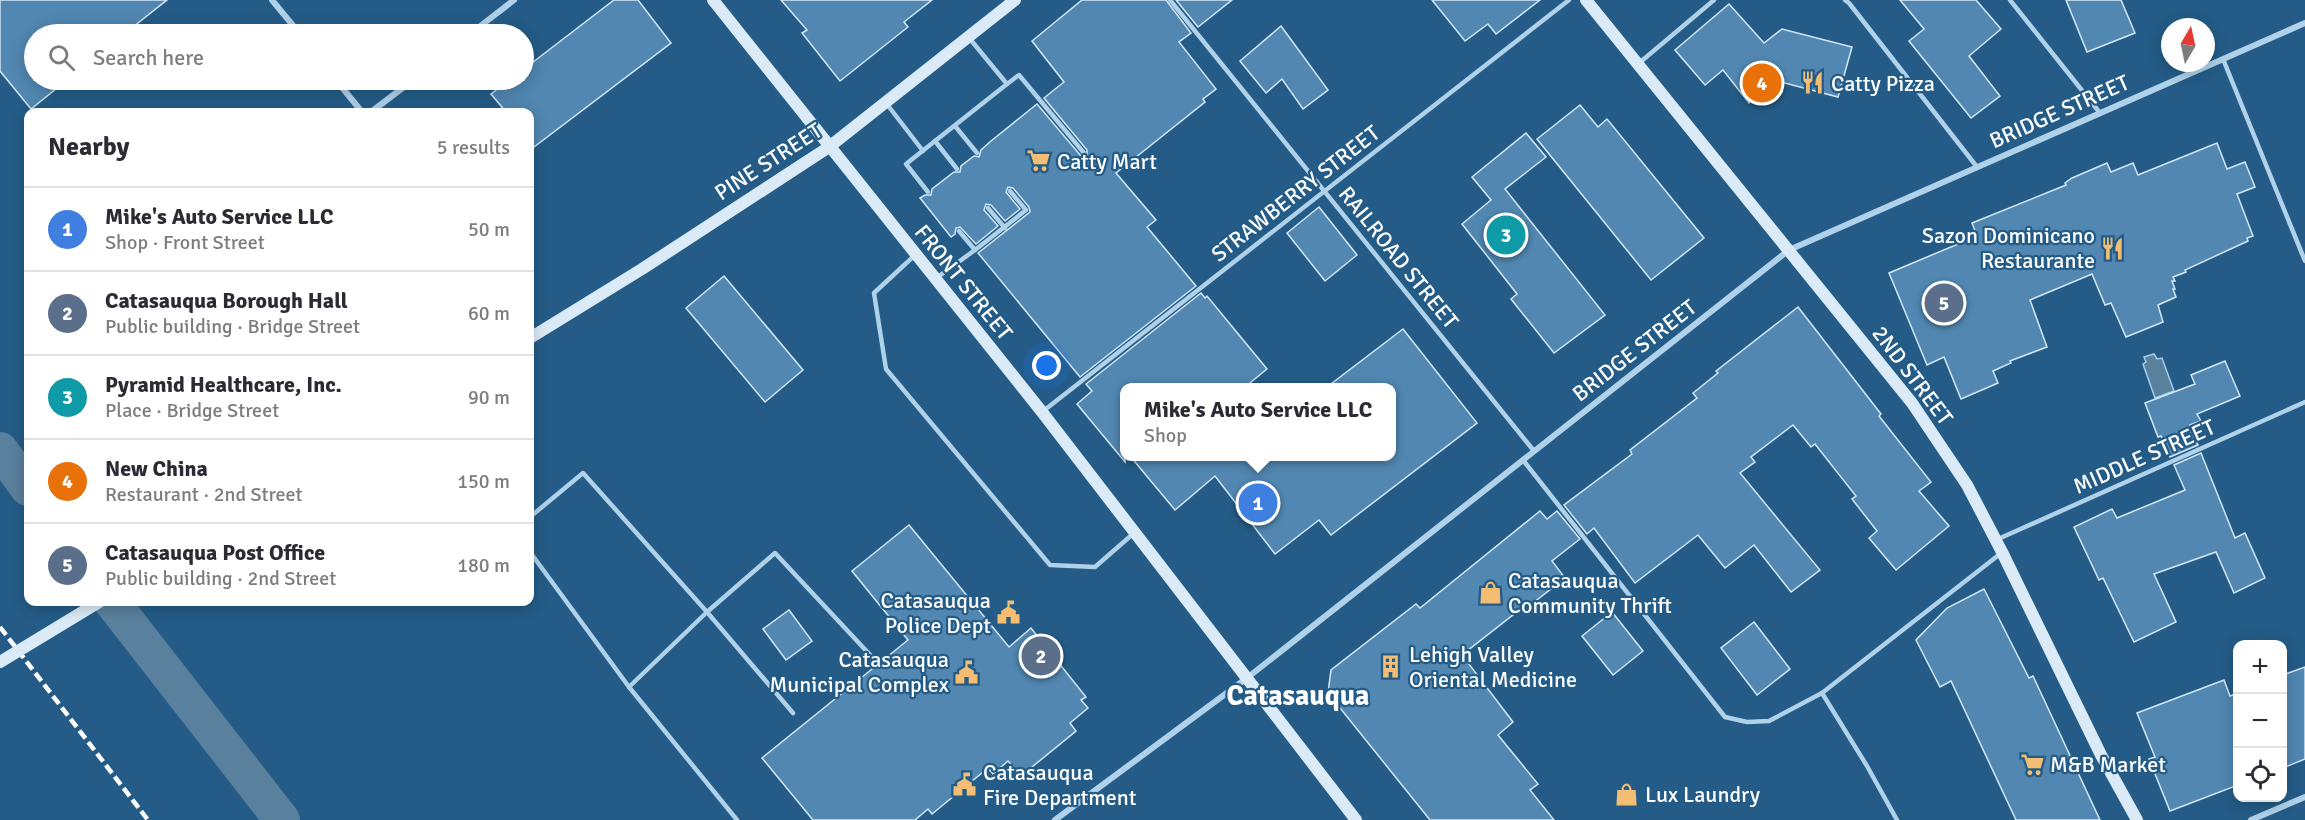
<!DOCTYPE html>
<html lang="en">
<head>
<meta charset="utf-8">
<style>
  body { margin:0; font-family:Signika,sans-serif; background:#f2f2f3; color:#2b2b33 }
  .controls { position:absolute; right:18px; bottom:18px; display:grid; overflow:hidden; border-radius:12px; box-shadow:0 3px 15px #0003 }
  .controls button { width:54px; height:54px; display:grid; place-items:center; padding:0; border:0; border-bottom:2px solid #e1e1e2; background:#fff; color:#2b2b33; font:30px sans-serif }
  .compass { position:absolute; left:2161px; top:18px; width:54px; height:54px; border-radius:50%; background:#fff; box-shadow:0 3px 15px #0003; rotate:9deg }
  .you { position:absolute; left:1047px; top:366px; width:21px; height:21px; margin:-15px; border:4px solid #fff; border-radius:50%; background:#1a73e8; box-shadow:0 0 0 9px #1a73e833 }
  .badge { display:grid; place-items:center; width:39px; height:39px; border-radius:50%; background:#d93025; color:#fff; font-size:20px; font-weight:700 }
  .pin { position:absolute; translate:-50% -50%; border:3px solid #fff; box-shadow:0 2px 6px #0006 }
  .popup { position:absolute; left:1120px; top:383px; width:276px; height:78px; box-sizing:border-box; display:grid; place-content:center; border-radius:12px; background:#fff; filter:drop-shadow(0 2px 4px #0005); font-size:20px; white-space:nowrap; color:#7c7c81 }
  .popup b { font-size:22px; color:#2b2b33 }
  .popup::after { content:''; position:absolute; left:50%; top:100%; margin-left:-12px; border:12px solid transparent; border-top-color:#fff }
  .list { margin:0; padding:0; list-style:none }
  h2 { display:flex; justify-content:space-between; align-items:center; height:78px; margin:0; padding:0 24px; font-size:26px }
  h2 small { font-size:20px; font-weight:400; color:#7c7c81 }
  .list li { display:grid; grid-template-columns:39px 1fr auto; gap:18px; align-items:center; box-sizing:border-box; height:84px; padding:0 24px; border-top:2px solid #e1e1e2 }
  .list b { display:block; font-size:22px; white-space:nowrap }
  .list p { margin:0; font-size:20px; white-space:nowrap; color:#7c7c81 }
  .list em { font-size:20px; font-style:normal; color:#7c7c81 }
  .icon { flex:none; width:33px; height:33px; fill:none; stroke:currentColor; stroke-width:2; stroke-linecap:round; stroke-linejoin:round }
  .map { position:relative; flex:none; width:2305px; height:820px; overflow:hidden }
  .search { position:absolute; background:#fff; box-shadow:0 3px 15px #0003; left:24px; top:24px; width:510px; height:66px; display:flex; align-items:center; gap:15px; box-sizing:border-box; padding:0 21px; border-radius:33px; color:#7c7c81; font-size:22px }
  .panel { position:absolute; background:#fff; box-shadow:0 3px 15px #0003; left:24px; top:108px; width:510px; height:498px; border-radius:12px }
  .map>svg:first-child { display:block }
  .water { fill:#59809d; stroke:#a4cdea; stroke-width:1.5 }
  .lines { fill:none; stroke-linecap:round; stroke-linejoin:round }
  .canal { stroke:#59809d; stroke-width:36 }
  .building { fill:#5187b1; stroke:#d3e8f7; stroke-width:1.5 }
  .service { stroke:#afd1e9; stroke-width:4.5 }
  .minor { stroke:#afd1e9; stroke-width:6 }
  .secondary { stroke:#daeaf7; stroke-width:12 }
  .rail { stroke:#fff; stroke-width:4.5; stroke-dasharray:10 4.5; stroke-linecap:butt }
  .secondary-bridge { stroke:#daeaf7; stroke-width:12 }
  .labels { text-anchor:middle; stroke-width:4.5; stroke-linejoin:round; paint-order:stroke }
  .poi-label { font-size:22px; fill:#fff; stroke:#245c87; text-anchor:start }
  .street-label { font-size:22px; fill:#fff; stroke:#245c87 }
  .district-label { font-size:28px; font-weight:bold; fill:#fff; stroke:#245c87 }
</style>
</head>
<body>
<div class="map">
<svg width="2305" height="820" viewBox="0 0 2305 820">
  <rect width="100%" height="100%" fill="#245c87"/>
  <path class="water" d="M2154 354 2157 359 2162 358 2174 391 2155 398 2143 364 2146 362 2144 357Z"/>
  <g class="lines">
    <g class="canal">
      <path d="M0 450 28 488"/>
      <path d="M112 602 282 820"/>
    </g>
  </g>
  <g class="building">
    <path d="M0 0H167L124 34H34V80H67L31 109 0 71Z"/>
    <path d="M614 0H638L671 43 530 150V112H506L491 94 509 80H524V69Z"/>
    <path d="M781 0H932L904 22 908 27 840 81 802 33 807 30Z"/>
    <path d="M1082 0H1166L1191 33 1179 42 1216 89 1203 99 1205 102 1116 173 1156 220 1147 227 1196 286 1080 377 978 253 1030 212 1029 207 1013 188 1008 187 1006 192 1020 209 1005 221 991 205 986 204 984 210 998 226 976 244 960 227 956 228 955 234 951 237 920 198 925 195H931L932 189 954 172H960L961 166 974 156 979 157 981 150 991 141 1037 104 1081 156H1087V150L1044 98 1064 82 1032 41Z"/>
    <path d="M1176 0H1232L1198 27Z"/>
    <path d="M1432 0H1540L1496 34 1488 24 1465 41Z"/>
    <path d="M1900 0H1976L2001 29 1969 56 2000 96 1971 118 1909 41 1924 29Z"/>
    <path d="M2066 0H2121L2135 33 2087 52Z"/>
    <path d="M1729 4 1764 43 1782 29 1852 47 1838 97 1777 81 1749 103 1723 70 1705 85 1675 50Z"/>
    <path d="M1281 26 1328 90 1303 109 1282 79 1266 93 1240 61Z"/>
    <path d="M1580 105 1598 127 1607 119 1704 238 1651 280 1537 139Z"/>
    <path d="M1526 133 1546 157 1505 189 1605 315 1554 353 1511 299 1517 294 1462 224 1491 200 1472 177Z"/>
    <path d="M2217 143 2227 169 2245 162 2255 187 2237 194 2253 236 2247 238 2248 241 2185 270 2186 272 2173 277 2175 281H2172L2175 289H2173L2176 297 2158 305 2163 322 2126 337 2111 303 2105 305 2092 274 2030 300 2047 347 2010 361 2011 363 1993 371 1998 383 1961 399 1944 357 1927 365 1889 273 1977 236 1972 223 2066 185 2065 183 2072 178 2107 163 2111 172 2133 163 2138 175Z"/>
    <path d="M1319 207 1357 255 1325 281 1287 233Z"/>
    <path d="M724 276 803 370 765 402 686 308Z"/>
    <path d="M1201 293 1205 298 1207 296 1267 369 1245 387H1125V462L1077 404 1092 391 1086 384Z"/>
    <path d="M1798 307 1881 414 1879 416 1931 482 1919 491 1949 526 1896 570 1869 538 1877 531 1852 499 1856 496 1815 444 1811 447 1793 425 1751 457 1755 462 1740 473 1820 570 1791 592 1754 545 1725 568 1698 535 1635 583 1594 528 1587 534 1564 505 1632 454 1630 450 1697 398 1693 393 1718 373 1716 371Z"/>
    <path d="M1403 329 1477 423 1331 535 1319 520 1275 554 1215 476 1175 510 1130 456H1392V387H1327Z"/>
    <path d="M2225 361 2240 396 2197 414 2201 421 2190 425 2198 445 2170 457 2161 436 2158 437 2145 403 2195 384 2191 375Z"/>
    <path d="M2201 453 2235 538 2245 533 2265 578 2234 593 2216 552 2154 574 2176 622 2134 642 2103 578 2099 580 2074 527 2112 509 2117 518 2185 490 2174 465Z"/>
    <path d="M1540 511 1547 519 1557 511 1580 539 1552 561 1565 578 1529 606 1527 604 1462 655 1513 722 1498 735 1538 784 1530 790 1554 820H1430L1328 693 1331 670 1416 604 1420 608Z"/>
    <path d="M909 525 1009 647 1031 628 1086 697 1081 700 1088 708 1070 723 1076 731 1021 776 1008 761 993 774 988 768 932 814 928 809 915 820H813L762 758 908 640 852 571Z"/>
    <path d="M1984 589 2029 678 2033 676 2100 820H2016L1951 681 1940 687 1916 640 1947 608Z"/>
    <path d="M789 610 812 641 786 660 763 629Z"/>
    <path d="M1612 612 1643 651 1613 675 1582 636Z"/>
    <path d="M1754 622 1790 669 1757 695 1721 648Z"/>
    <path d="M2305 667V759L2283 768V675Z"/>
    <path d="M2224 680 2230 696 2238 693V785L2170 811 2149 759 2155 757 2137 713Z"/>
  </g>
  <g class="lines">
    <g class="service">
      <path d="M1170 0 1534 451"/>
      <path d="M1845 0 1849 3 1977 167"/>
      <path d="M2010 0 2100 113"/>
      <path d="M2223 59 2305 261"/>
      <path d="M1638 64 1714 0"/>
      <path d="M1007 84 1019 75 1084 153"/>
      <path d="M886 103 923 151"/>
      <path d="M955 126 977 153"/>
      <path d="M935 141 957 169"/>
      <path d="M928 192 906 164 1007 84 970 39"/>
      <path d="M988 208 1005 228"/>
      <path d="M959 231 975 250 1026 210 1010 191"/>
      <path d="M915 255 874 293 886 369 1050 565 1095 567 1134 533"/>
      <path d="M935 279 975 250"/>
      <path d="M1042 412 1569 0"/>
      <path d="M1523 460 1725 717 1747 722 1769 721 1822 693 2000 554"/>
      <path d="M530 517 583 473 707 612 793 713"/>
      <path d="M1996 540 2305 402"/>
      <path d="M530 552 629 687 737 820"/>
      <path d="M629 687 707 612 775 553 872 657"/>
      <path d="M1822 693 1867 766 1897 820"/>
    </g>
    <g class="minor">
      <path d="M272 0 300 34"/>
      <path d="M470 34 514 0"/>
      <path d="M336 80 362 112"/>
      <path d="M371 112 413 80"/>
      <path d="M1055 820 1247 678 1789 250 2305 23"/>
      <path d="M2251 820 2305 797"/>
    </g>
    <g class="secondary">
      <path d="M713 0 1042 412 1356 820"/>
      <path d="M1586 0 1912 403 1967 485 2002 552 2101 755 2137 820"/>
      <path d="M530 338 642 269 829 147 1015 0"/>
    </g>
    <path class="rail" d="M0 627 148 820"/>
    <path class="secondary-bridge" d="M0 662 99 602"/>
  </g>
  <defs>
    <symbol id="restaurant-bare" viewBox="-9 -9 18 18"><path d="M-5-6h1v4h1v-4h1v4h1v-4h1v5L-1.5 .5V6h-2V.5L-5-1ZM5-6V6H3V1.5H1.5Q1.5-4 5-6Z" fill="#f3be73" stroke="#245c87" stroke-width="2.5" paint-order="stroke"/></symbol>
    <symbol id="supermarket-bare" viewBox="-9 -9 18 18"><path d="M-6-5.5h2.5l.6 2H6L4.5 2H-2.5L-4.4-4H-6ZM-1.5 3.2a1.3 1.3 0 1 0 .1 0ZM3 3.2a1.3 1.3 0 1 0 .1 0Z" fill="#f3be73" stroke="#245c87" stroke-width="2.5" paint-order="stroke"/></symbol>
    <symbol id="shop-bare" viewBox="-9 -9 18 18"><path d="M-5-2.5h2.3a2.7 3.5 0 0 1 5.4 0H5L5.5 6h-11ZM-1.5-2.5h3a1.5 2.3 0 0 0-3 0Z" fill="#f3be73" stroke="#245c87" stroke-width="2.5" paint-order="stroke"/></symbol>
    <symbol id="civic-bare" viewBox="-9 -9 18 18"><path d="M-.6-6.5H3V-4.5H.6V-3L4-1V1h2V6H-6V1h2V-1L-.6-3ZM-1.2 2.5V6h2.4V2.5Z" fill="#f3be73" stroke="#245c87" stroke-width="2.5" paint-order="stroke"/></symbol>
    <symbol id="building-bare" viewBox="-9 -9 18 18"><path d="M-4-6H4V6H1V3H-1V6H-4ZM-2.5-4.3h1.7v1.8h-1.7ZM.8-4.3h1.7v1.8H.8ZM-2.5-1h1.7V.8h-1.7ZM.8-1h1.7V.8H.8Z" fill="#f3be73" stroke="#245c87" stroke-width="2.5" paint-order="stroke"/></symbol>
  </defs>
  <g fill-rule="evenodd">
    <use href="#restaurant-bare" x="1796" y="66" width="33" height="33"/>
    <use href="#supermarket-bare" x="1022" y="144" width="33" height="33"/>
    <use href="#restaurant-bare" x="2096" y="232" width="33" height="33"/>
    <use href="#shop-bare" x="1474" y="576" width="33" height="33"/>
    <use href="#civic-bare" x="992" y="596" width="33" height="33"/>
    <use href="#building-bare" x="1374" y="650" width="33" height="33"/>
    <use href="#civic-bare" x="950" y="656" width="33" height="33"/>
    <use href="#supermarket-bare" x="2016" y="748" width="33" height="33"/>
    <use href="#civic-bare" x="948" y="768" width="33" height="33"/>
    <use href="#shop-bare" x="1610" y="778" width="33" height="33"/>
  </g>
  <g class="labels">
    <g class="poi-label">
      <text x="1831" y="91">Catty Pizza</text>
      <text x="1057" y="169">Catty Mart</text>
      <text x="2095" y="243" text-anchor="end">Sazon Dominicano<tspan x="2095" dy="25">Restaurante</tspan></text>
      <text x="1508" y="588">Catasauqua<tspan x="1508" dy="25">Community Thrift</tspan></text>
      <text x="991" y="608" text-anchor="end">Catasauqua<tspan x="991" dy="25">Police Dept</tspan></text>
      <text x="1409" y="662">Lehigh Valley<tspan x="1409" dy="25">Oriental Medicine</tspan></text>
      <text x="949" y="667" text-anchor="end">Catasauqua<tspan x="949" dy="25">Municipal Complex</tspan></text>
      <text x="2050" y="772">M&amp;B Market</text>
      <text x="983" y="780">Catasauqua<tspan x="983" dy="25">Fire Department</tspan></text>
      <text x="1645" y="802">Lux Laundry</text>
    </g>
    <g class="street-label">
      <text transform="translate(2059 111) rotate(-24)" y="8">BRIDGE STREET</text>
      <text transform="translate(768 161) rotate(-33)" y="8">PINE STREET</text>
      <text transform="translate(1295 193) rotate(-38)" y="8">STRAWBERRY STREET</text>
      <text transform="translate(1399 257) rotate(51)" y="8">RAILROAD STREET</text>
      <text transform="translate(964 282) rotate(51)" y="8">FRONT STREET</text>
      <text transform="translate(1634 350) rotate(-38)" y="8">BRIDGE STREET</text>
      <text transform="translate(1913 375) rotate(53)" y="8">2ND STREET</text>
      <text transform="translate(2144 456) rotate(-24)" y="8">MIDDLE STREET</text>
    </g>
    <g class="district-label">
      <text x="1298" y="705">Catasauqua</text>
    </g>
  </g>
</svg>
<div class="controls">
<button>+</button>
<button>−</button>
<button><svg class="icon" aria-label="locate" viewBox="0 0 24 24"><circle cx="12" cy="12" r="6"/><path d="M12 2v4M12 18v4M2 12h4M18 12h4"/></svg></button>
</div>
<svg class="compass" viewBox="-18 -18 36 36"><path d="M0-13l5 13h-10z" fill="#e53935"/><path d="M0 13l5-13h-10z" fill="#7c7c81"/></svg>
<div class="you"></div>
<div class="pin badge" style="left:1258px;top:503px;background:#3f7fe0">1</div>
<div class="popup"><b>Mike's Auto Service LLC</b>Shop</div>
<div class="pin badge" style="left:1041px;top:656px;background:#5c6f8a">2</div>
<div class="pin badge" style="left:1506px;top:235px;background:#0f9aa8">3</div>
<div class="pin badge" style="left:1762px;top:83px;background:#e8710a">4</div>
<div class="pin badge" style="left:1944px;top:303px;background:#5c6f8a">5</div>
<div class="search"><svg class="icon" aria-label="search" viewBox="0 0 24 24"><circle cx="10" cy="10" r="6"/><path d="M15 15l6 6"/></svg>Search here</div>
<section class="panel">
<h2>Nearby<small>5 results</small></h2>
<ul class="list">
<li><span class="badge" style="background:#3f7fe0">1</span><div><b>Mike's Auto Service LLC</b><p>Shop · Front Street</p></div><em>50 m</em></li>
<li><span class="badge" style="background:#5c6f8a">2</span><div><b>Catasauqua Borough Hall</b><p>Public building · Bridge Street</p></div><em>60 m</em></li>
<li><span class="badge" style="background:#0f9aa8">3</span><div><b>Pyramid Healthcare, Inc.</b><p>Place · Bridge Street</p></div><em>90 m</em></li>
<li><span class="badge" style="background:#e8710a">4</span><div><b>New China</b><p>Restaurant · 2nd Street</p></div><em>150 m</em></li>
<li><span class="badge" style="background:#5c6f8a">5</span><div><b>Catasauqua Post Office</b><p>Public building · 2nd Street</p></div><em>180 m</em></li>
</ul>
</section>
</div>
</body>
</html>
